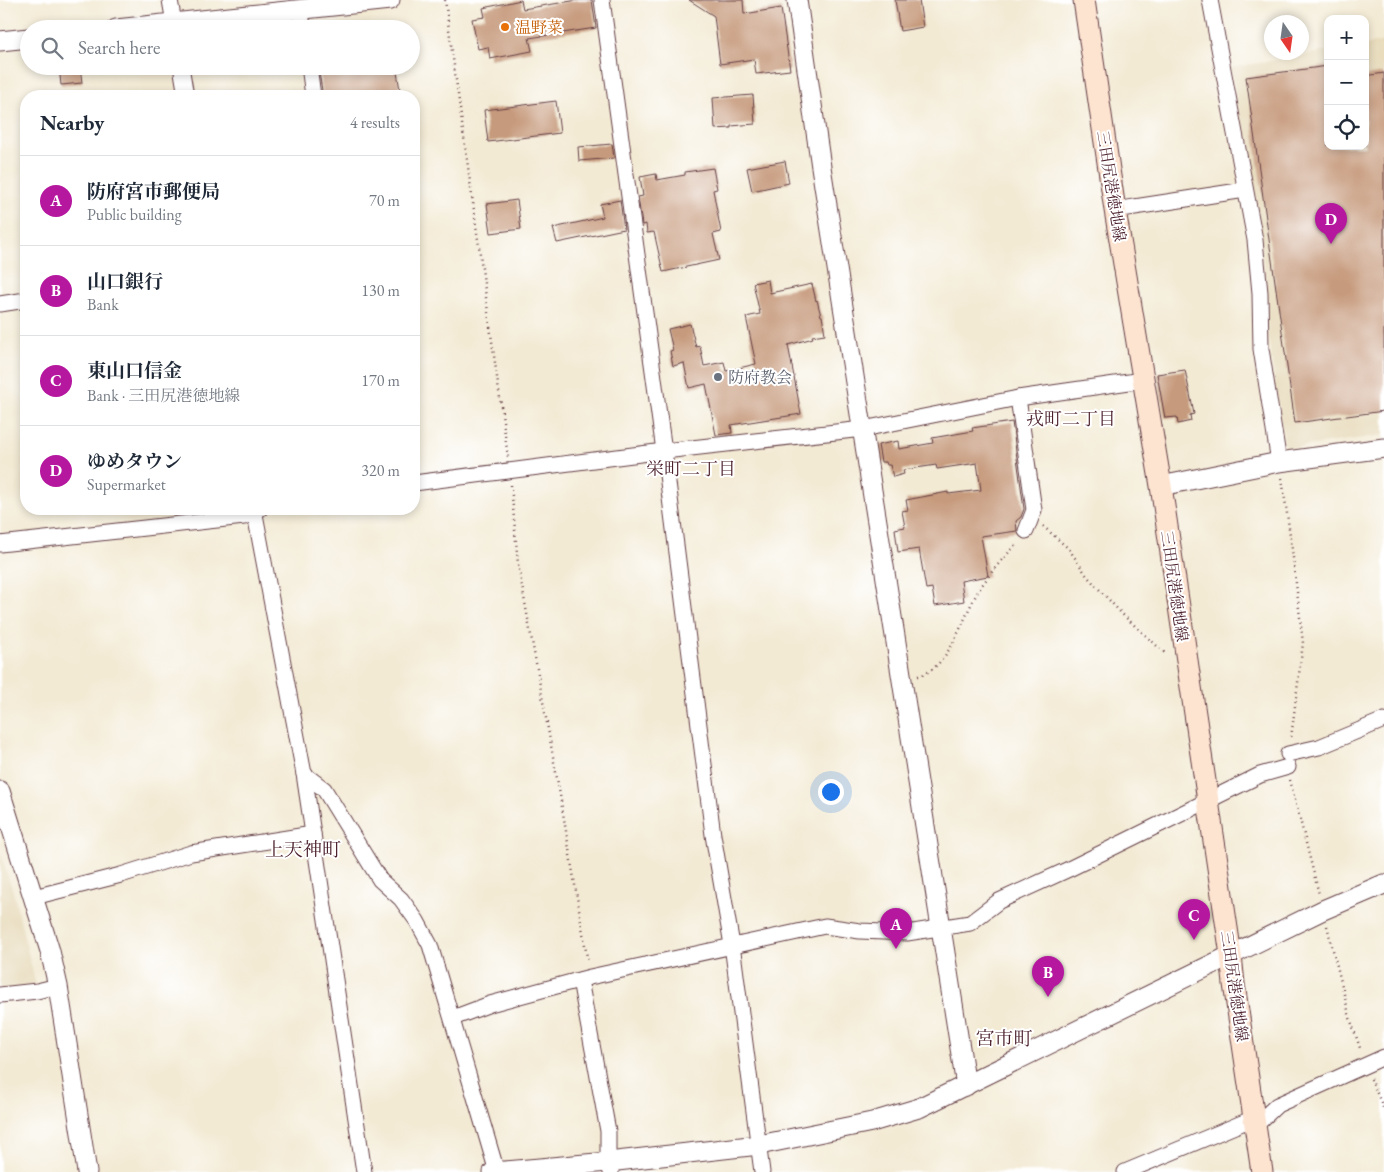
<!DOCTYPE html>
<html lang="en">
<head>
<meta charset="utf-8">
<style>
  body { margin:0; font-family:"EB Garamond","Noto Serif JP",serif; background:#f6f6f7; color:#1f2937 }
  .controls { position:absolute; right:15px; top:15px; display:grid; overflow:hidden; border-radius:10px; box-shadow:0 2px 8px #0003 }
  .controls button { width:45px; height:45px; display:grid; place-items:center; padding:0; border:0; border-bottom:1px solid #e0e1e3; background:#fff; color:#1f2937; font:25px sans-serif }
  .compass { position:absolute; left:1264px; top:15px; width:45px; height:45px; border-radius:50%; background:#fff; box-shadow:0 2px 8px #0003; rotate:167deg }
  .you { position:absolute; left:830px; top:791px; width:18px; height:18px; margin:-12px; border:4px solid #fff; border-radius:50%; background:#1a73e8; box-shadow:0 0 0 8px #1a73e833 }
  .badge { display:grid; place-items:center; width:32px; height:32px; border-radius:50%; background:#b5179e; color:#fff; font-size:16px; font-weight:700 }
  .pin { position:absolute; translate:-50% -41px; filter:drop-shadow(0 1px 2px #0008) }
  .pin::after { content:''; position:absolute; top:26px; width:18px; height:15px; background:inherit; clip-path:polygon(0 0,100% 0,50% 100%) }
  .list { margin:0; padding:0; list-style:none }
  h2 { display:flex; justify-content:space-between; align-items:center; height:65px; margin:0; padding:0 20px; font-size:21px }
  h2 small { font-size:16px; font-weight:400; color:#747a83 }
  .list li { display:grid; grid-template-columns:32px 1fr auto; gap:15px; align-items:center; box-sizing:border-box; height:90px; padding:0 20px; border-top:1px solid #e0e1e3 }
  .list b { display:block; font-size:19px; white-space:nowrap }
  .list p { margin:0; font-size:16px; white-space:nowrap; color:#747a83 }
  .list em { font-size:16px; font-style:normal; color:#747a83 }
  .icon { flex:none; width:28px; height:28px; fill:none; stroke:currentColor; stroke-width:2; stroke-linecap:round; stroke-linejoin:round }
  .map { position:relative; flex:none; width:1384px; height:1172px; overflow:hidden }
  .search { position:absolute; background:#fff; box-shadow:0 2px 8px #0003; left:20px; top:20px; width:400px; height:55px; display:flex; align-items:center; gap:12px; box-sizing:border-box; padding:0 18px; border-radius:28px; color:#747a83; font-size:19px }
  .panel { position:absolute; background:#fff; box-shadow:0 2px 8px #0003; left:20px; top:90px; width:400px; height:425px; border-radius:20px }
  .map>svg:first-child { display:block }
  .built { fill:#e7daba }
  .building { fill:#c69a7c }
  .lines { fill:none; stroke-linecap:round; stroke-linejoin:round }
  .minor-casing { stroke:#633d44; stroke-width:17 }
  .tertiary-casing { stroke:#633d44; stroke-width:21 }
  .secondary-casing { stroke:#633d44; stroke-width:23 }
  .path { stroke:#633d44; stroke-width:2.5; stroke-dasharray:1 4; stroke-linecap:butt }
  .minor { stroke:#fff; stroke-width:15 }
  .tertiary { stroke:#fff; stroke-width:19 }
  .secondary { stroke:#fde4d1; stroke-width:21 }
  .food-dot { fill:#e8710a; stroke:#fff; stroke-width:2 }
  .worship-dot { fill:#6b7280; stroke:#fff; stroke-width:2 }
  .labels { text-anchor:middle; stroke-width:4; stroke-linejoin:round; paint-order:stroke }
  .food-label { font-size:16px; fill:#c56008; stroke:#fff; text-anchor:start }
  .street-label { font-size:16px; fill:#4a1f2b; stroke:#fff }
  .worship-label { font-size:16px; fill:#5b616d; stroke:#fff; text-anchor:start }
  .neighbourhood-label { font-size:18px; fill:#4a1f2b; stroke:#fff }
  .quarter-label { font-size:19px; fill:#4a1f2b; stroke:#fff }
</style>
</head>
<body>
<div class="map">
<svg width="1384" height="1172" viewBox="0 0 1384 1172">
  <rect width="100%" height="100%" fill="#fff"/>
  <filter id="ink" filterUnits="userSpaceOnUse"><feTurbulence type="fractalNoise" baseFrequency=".02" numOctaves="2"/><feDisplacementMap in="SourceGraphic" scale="10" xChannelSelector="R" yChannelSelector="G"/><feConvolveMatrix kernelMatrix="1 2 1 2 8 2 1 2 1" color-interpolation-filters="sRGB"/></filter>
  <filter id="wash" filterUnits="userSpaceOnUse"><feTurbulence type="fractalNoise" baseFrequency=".0096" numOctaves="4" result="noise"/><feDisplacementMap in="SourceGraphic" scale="20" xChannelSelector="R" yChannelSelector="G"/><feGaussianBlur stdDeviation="1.12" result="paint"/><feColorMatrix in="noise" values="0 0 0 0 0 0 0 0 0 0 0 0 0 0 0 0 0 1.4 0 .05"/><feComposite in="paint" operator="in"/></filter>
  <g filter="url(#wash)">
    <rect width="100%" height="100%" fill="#f3ead4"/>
    <g class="built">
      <path d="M1384 41V435L1285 449 1268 337 1263 261 1255 192 1230 68 1328 51V146H1365V45Z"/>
      <path d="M0 852 14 895 36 985 0 993Z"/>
    </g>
    <g id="blocks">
      <g class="building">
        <path d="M521 0 523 9 578 0H592L596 28 529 38 532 51 490 59 488 47 478 49 472 19 485 17 483 8Z"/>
        <path d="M689 0H743L744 14 781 8 790 70 756 74 754 59 720 64 714 16Z"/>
        <path d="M895 0H919L923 27 900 31Z"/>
        <path d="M59 66H80L82 83 61 85Z"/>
        <path d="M318 66H355V68L367 66H396L401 96H323Z"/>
        <path d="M1328 66V146H1365V76L1384 73V411L1295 423 1246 77Z"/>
        <path d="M753 95 755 124 731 126V128L715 129 713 98Z"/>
        <path d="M556 101 560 133 488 142 484 110Z"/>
        <path d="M612 144 614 158 579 161 578 147Z"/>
        <path d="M785 161 789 183 752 191 747 168Z"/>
        <path d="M713 168 717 189 713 190 721 232 713 234 719 260 663 272 654 232 647 233 646 224 642 225 638 197 643 196 640 177 656 174 657 180 685 175V172Z"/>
        <path d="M517 200 521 229 491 233 487 204Z"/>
        <path d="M620 200 624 229 557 243 553 228 603 217 600 204Z"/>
        <path d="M768 280 770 293 812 284 816 301 817 300 821 316H822L825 334 812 336 813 338 788 345 801 414 731 425 732 433 716 435 706 384 689 388 684 363 673 366 670 351 673 350 668 329 690 324 696 347 700 346 704 366 724 362 726 371 756 364 746 317 760 314 753 283Z"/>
        <path d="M1185 370 1194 414 1190 415 1191 421 1178 424 1177 417 1165 418 1157 374Z"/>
        <path d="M1012 422 1024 509 1021 517 1016 521 1017 531 981 536 988 576 961 581 964 601 935 606 932 588 926 589 919 549 898 552 895 529 905 527 902 511 908 510 906 500 948 492V494L981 490 977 463 937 469 936 465 903 470 904 474 893 477 890 465H887L886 462H881L878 445 898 441 899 449 933 443 932 438 973 431 972 428Z"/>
      </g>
    </g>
  </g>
  <g filter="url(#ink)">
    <use href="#blocks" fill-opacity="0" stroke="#633d44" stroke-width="1"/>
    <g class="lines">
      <defs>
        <g id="minor">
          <path d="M170 0 175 29"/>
          <path d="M602 0 664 451 713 835 732 945 762 1172"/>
          <path d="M1210 0 1255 240 1260 293 1261 349 1279 462"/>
          <path d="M301 9 303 29"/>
          <path d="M181 66 186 96"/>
          <path d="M309 66 313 96"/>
          <path d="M1115 210 1245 190"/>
          <path d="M0 304 26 300"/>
          <path d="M1018 398 1034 510 1026 531"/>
          <path d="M414 483 664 451 863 429 1018 398 1143 380"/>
          <path d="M254 509 304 774 364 1172"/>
          <path d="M0 544 244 517 254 510 260 509"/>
          <path d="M1288 754 1319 747 1384 720"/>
          <path d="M304 774 324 789 380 880 401 899 417 921 430 945 497 1172"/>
          <path d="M34 897 121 875 191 853 313 834"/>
          <path d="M580 980 608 1131V1162L611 1172"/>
          <path d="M0 995 37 991 58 986"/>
          <path d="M453 1018 490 1004 590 977 825 926 860 931 907 933 970 923 999 901 1069 869 1260 775 1288 767"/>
          <path d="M1255 1126 1277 1105 1384 1057"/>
          <path d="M1125 1172 1254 1118"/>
        </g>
        <g id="tertiary">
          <path d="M797 0 821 167 966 1086"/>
          <path d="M116 29 390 0"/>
          <path d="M0 41 29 38"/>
          <path d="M1161 486 1279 462 1384 448"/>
          <path d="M0 791 50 951 58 986 87 1172"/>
          <path d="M493 1172 608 1162 759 1145 872 1122 919 1108 1323 910 1384 884"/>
        </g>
        <path id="secondary" d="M1084 0 1115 210 1161 486 1231 955 1234 984 1262 1172"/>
      </defs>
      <use href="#minor" class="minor-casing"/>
      <use href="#tertiary" class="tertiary-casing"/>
      <use href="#secondary" class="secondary-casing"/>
      <g class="path">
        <path d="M445 0 508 457"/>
        <path d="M1282 478 1292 549 1303 643 1291 738"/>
        <path d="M511 485 518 564 560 795 588 963"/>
        <path d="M1043 526 1069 549 1087 576 1122 614 1167 655"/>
        <path d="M918 676C951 668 963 615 979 590 990 573 1004 557 1018 543"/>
        <path d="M1290 780 1319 894"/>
        <path d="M1327 926 1350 1018 1361 1051"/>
        <path d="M1371 1079 1384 1110"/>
      </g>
      <use href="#minor" class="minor"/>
      <use href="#tertiary" class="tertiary"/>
      <use href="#secondary" class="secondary"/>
    </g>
  </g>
  <circle class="food-dot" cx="505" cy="27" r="5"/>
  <circle class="worship-dot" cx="718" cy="377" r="5"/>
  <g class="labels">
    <g class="food-label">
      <text x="515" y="33">温野菜</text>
    </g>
    <g class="street-label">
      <text transform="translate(1112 186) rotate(81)" y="6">三田尻港徳地線</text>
      <text transform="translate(1175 586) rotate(82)" y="6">三田尻港徳地線</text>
      <text transform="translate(1235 986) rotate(82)" y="6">三田尻港徳地線</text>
    </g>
    <g class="worship-label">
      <text x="728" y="383">防府教会</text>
    </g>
    <g class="neighbourhood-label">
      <text x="1071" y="425">戎町二丁目</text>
      <text x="691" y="475">栄町二丁目</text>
    </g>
    <g class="quarter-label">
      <text x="303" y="856">上天神町</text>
      <text x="1004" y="1045">宮市町</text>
    </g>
  </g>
</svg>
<div class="controls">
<button>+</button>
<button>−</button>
<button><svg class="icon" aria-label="locate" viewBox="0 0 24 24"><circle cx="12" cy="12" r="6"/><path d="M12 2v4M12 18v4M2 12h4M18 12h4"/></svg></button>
</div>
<svg class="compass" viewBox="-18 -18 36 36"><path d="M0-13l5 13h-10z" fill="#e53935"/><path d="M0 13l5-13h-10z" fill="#747a83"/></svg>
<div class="you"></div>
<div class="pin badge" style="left:896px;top:949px">A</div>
<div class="pin badge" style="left:1048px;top:997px">B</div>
<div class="pin badge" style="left:1194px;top:940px">C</div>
<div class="pin badge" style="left:1331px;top:244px">D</div>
<div class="search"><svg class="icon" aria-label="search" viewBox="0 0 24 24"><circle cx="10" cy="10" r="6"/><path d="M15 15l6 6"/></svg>Search here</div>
<section class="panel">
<h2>Nearby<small>4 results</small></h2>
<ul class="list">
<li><span class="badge">A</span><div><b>防府宮市郵便局</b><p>Public building</p></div><em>70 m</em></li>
<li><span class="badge">B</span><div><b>山口銀行</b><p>Bank</p></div><em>130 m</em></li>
<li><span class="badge">C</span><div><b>東山口信金</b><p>Bank · 三田尻港徳地線</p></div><em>170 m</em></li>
<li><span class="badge">D</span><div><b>ゆめタウン</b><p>Supermarket</p></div><em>320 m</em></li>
</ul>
</section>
</div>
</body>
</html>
